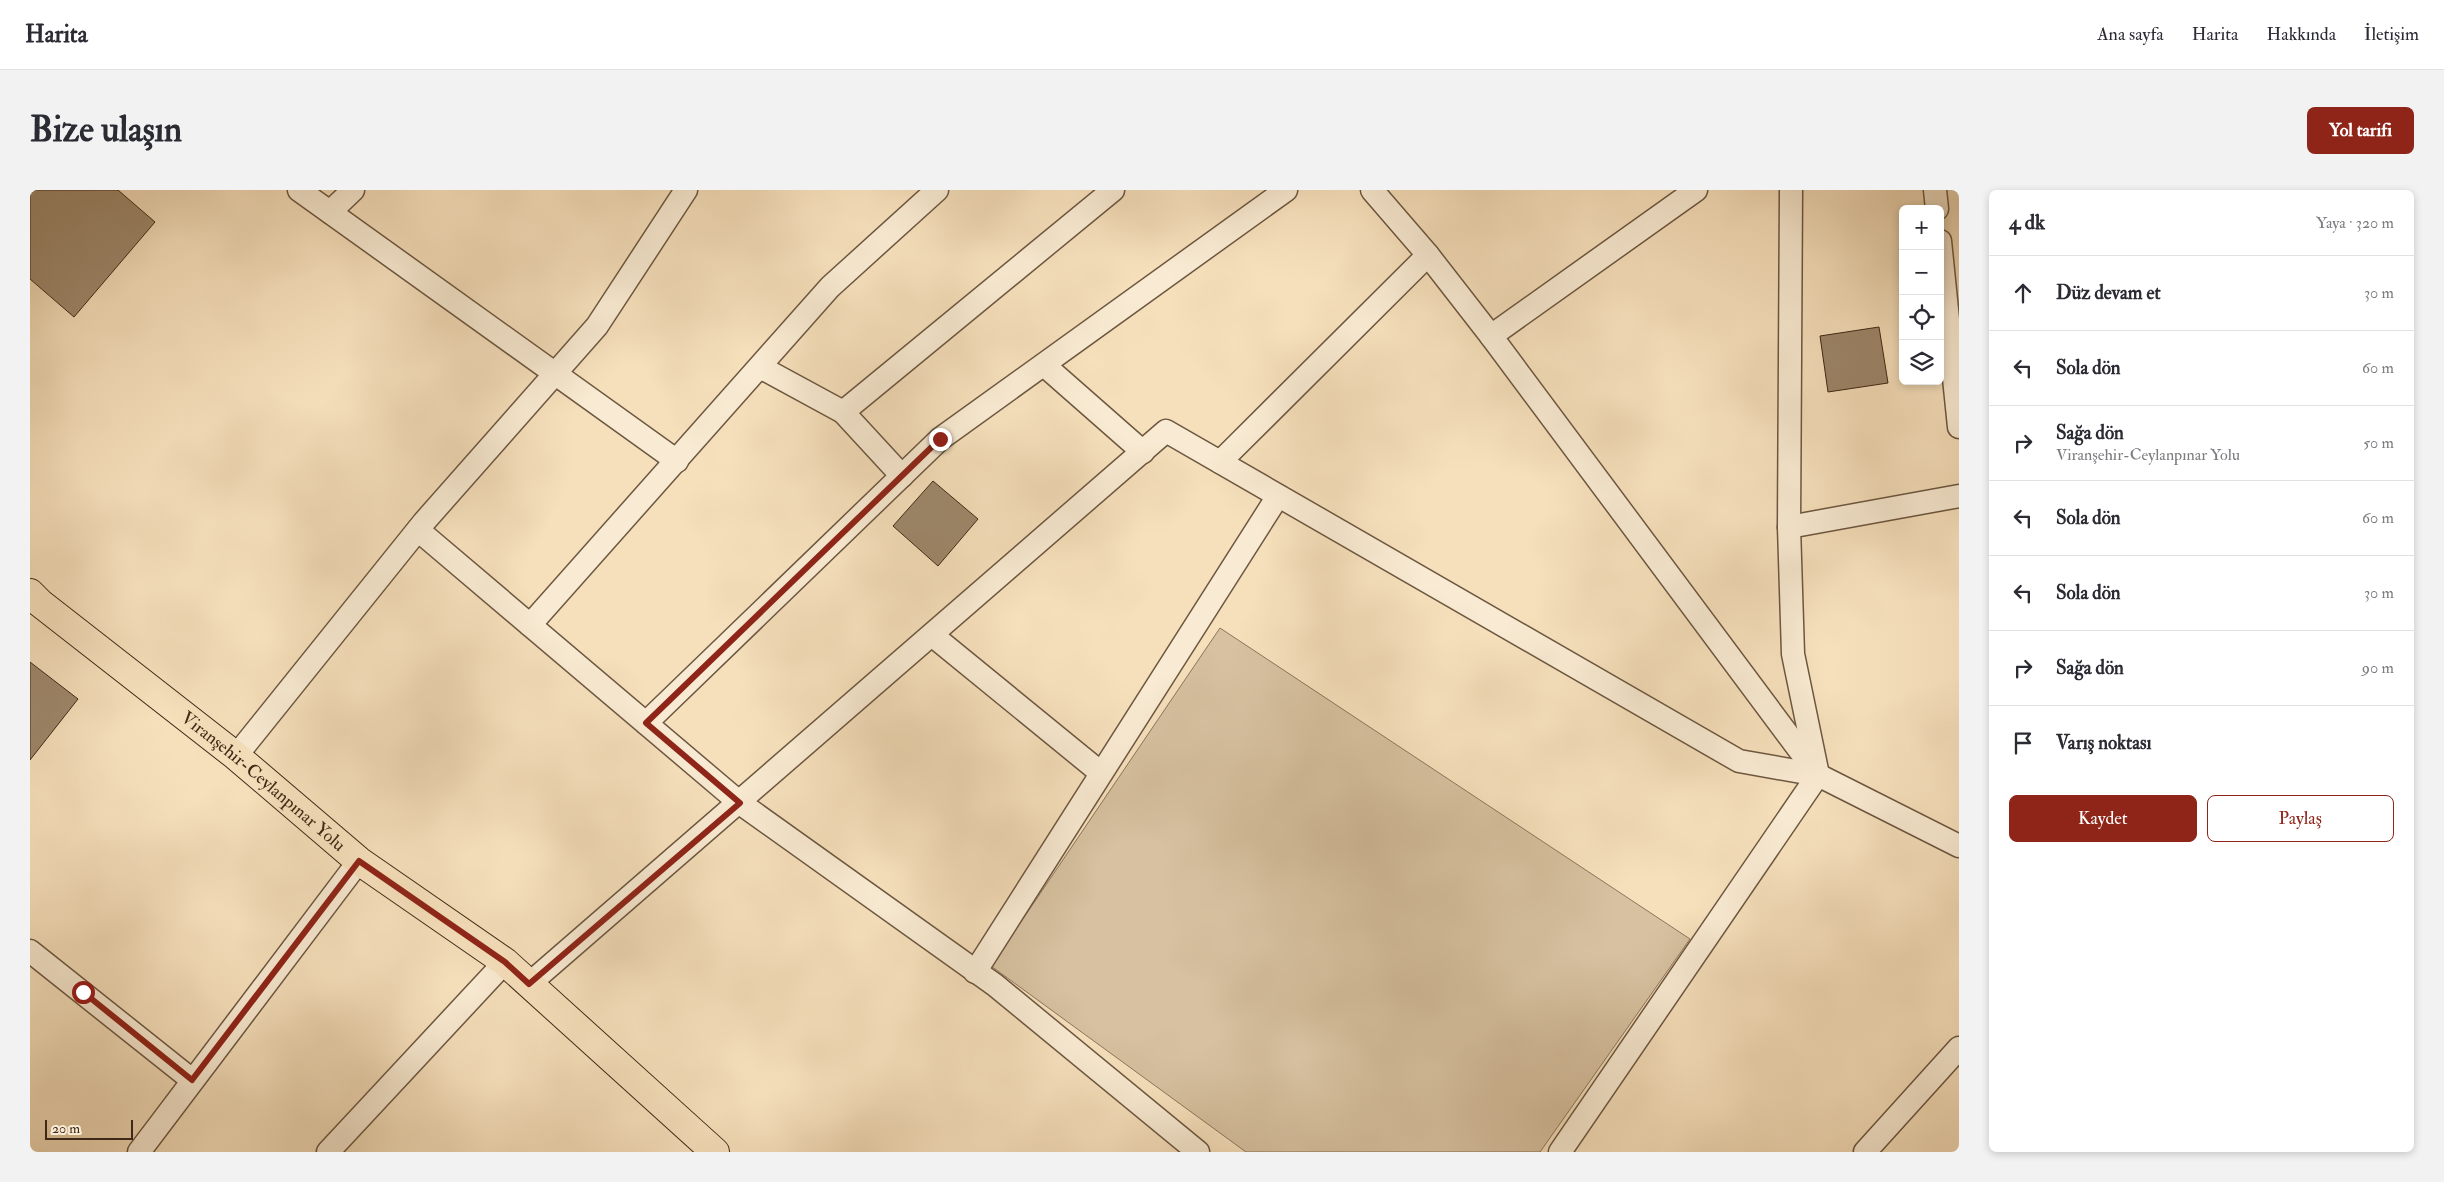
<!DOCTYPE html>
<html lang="tr">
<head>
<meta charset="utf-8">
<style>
  body { margin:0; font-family:"IM FELL Double Pica",serif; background:#f2f2f3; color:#2b2b33 }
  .controls { position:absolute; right:15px; top:15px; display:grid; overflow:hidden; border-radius:8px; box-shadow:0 2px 8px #0003 }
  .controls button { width:45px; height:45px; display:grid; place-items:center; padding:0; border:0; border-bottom:1px solid #e1e1e2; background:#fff; color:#2b2b33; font:25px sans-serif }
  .scale { position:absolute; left:15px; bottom:12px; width:88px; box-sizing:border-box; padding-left:5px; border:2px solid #3f2916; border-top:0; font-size:14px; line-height:18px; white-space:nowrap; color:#3f2916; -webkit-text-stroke:4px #f9ebd3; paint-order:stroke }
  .stop { position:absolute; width:15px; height:15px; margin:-11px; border:4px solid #8f2418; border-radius:50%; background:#fff }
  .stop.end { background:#8f2418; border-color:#fff; box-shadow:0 1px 5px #0008 }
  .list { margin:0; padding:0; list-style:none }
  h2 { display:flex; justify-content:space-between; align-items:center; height:65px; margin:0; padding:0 20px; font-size:21px }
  h2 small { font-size:16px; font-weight:400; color:#7c7c81 }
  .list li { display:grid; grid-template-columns:32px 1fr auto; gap:15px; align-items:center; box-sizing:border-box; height:75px; padding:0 20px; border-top:1px solid #e1e1e2 }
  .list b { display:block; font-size:19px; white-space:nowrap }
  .list p { margin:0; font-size:16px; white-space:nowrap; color:#7c7c81 }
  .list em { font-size:16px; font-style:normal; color:#7c7c81 }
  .actions { display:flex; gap:10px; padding:15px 20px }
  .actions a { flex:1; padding:11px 0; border:1px solid #8f2418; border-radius:8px; text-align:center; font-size:18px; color:#8f2418 }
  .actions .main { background:#8f2418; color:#fff }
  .icon { flex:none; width:28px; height:28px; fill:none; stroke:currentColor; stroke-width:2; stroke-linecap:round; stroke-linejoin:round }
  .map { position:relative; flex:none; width:1929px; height:962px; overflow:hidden; border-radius:8px }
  header { display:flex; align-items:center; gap:30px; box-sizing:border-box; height:70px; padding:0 25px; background:#fff; border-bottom:1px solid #e1e1e2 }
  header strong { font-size:24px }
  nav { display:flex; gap:28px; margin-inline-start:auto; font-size:18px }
  .intro { display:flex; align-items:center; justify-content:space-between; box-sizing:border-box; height:120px; padding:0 30px }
  h1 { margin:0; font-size:35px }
  .button { padding:12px 22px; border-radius:8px; background:#8f2418; color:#fff; font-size:18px; font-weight:700 }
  main { display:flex; gap:30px; padding:0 30px }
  aside { flex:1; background:#fff; border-radius:8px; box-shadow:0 2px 8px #0003 }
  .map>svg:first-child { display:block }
  .green { fill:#d7c1a0; stroke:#8b755b }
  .building { fill:#9e886c; stroke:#3f2916 }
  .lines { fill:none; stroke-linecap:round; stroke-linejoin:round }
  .street-casing { stroke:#6d5740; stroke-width:25 }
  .primary-casing { stroke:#3f2916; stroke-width:30 }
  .street { stroke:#f9ebd3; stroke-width:22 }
  .primary { stroke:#f6e0bc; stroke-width:28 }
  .route { stroke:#8f2418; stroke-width:6 }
  .labels { text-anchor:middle; stroke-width:4; stroke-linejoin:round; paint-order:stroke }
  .street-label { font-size:18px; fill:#3f2916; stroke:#f9ebd3 }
</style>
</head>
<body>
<header>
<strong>Harita</strong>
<nav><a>Ana sayfa</a><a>Harita</a><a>Hakkında</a><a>İletişim</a></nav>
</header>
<div class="intro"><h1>Bize ulaşın</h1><a class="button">Yol tarifi</a></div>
<main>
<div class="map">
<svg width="1929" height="962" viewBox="0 0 1929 962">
  <rect width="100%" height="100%" fill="#f6e0bc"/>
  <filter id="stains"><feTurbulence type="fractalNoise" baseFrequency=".004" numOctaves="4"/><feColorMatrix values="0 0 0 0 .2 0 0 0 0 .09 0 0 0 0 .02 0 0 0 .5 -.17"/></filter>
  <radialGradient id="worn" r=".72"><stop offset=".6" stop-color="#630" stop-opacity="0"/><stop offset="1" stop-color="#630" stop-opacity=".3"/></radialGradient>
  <path class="green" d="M1190 438 1660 749 1510 962H1216L961 776Z"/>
  <g class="building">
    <path d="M0 0H88L125 32 44 127 0 89Z"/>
    <path d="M1849 137 1858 193 1798 202 1790 146Z"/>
    <path d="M903 291 948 329 908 376 863 336Z"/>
    <path d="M0 472 48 509 0 570Z"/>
  </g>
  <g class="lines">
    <defs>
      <g id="street">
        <path d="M269 0 647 271"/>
        <path d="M1342 0 1398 65 1461 146 1788 585 1929 656"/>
        <path d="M1905 0 1907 19"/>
        <path d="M300 22 323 0"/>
        <path d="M1910 51 1929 237"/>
        <path d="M1461 146 1666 0"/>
        <path d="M1014 175 1113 262"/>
        <path d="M730 177 813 222 872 286"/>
        <path d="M813 222 1083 0"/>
        <path d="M1190 272 1398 65"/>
        <path d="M1759 337 1929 306"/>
        <path d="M388 340 710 613 965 795 1168 962"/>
        <path d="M500 435 800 97 907 0"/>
        <path d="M902 445 1071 583"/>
        <path d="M616 533 910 249 1256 0"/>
        <path d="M206 566 394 332 567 136 656 0"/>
        <path d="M0 761 162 890"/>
        <path d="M945 782 1248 306"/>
        <path d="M499 794 1136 241 1709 571 1788 585"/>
        <path d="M109 962 329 671"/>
        <path d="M298 962 475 772"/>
        <path d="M1530 962 1788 585 1763 464 1759 337 1761 0"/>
        <path d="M1835 962 1929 858"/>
      </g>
      <g id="primary">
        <path id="s1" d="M0 403 10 413 206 566 329 671 475 772 685 962"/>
      </g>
    </defs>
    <use href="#street" class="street-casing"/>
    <use href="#primary" class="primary-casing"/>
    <use href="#street" class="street"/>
    <use href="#primary" class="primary"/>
  </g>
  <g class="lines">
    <path class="route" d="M53 802 162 890 329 671 475 772 499 794 710 613 616 533 910 249"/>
  </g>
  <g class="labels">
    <g class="street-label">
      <text dy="6" stroke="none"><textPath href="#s1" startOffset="300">Viranşehir-Ceylanpınar Yolu</textPath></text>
    </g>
  </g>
  <rect width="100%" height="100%" filter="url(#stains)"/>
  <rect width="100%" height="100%" fill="url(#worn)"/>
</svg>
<div class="controls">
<button>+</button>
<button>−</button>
<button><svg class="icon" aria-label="locate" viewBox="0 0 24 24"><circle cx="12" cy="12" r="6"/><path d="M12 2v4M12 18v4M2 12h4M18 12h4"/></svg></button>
<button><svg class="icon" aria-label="layers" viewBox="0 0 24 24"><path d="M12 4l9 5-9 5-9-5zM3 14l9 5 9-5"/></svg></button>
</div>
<div class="scale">20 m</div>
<div class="stop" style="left:53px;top:802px"></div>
<div class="stop end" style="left:910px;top:249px"></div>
</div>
<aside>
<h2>4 dk<small>Yaya · 320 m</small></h2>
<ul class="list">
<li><svg class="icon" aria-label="ahead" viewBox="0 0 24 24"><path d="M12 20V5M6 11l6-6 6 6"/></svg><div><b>Düz devam et</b></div><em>30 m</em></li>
<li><svg class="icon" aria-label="left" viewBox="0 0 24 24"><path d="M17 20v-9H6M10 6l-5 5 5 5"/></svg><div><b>Sola dön</b></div><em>60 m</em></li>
<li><svg class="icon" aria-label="right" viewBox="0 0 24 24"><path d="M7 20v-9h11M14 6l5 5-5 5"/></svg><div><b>Sağa dön</b><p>Viranşehir-Ceylanpınar Yolu</p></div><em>50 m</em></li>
<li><svg class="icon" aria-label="left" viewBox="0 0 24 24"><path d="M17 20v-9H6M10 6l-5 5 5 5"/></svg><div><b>Sola dön</b></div><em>60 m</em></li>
<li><svg class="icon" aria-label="left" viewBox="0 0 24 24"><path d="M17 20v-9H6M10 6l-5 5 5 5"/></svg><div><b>Sola dön</b></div><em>30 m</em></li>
<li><svg class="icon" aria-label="right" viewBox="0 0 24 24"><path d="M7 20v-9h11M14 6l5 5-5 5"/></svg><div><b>Sağa dön</b></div><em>90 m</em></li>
<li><svg class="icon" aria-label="arrive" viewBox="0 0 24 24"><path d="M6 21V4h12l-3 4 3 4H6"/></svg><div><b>Varış noktası</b></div></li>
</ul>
<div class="actions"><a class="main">Kaydet</a><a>Paylaş</a></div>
</aside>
</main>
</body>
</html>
